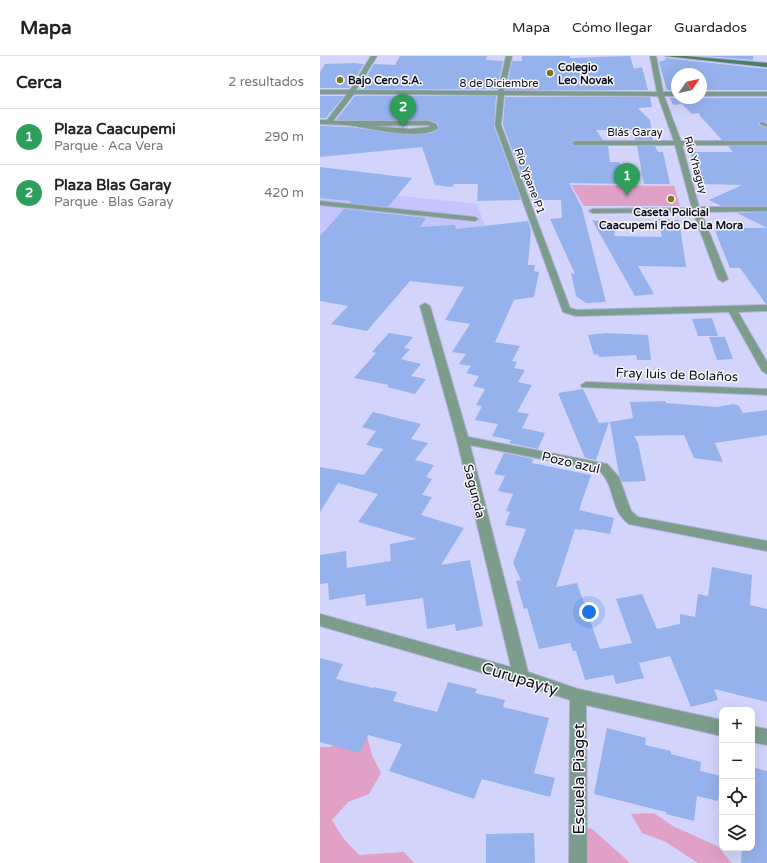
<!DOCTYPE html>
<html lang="es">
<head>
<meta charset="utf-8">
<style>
  body { margin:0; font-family:"Varela Round",sans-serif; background:#f2f2f2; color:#222 }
  .controls { position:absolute; right:12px; bottom:12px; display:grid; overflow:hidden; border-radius:8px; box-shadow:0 4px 16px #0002 }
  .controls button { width:36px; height:36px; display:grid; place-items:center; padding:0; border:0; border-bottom:1px solid #e0e0e0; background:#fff; color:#222; font:20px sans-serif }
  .compass { position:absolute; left:351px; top:12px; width:36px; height:36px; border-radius:50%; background:#fff; box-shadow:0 4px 16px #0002; rotate:56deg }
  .you { position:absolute; left:269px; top:556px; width:14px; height:14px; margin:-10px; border:3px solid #fff; border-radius:50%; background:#1a73e8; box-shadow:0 0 0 6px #1a73e833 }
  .badge { display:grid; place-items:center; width:26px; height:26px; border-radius:50%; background:#ea580c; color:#fff; font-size:13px; font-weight:700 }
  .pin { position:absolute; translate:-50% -33px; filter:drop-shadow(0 1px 2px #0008) }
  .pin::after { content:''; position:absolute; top:21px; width:14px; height:12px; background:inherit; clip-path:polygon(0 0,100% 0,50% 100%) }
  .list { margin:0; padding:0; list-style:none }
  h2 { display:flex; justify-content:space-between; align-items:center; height:52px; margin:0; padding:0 16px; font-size:17px }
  h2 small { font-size:13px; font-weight:400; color:#767676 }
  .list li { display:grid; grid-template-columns:26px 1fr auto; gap:12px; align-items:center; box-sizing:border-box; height:56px; padding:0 16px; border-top:1px solid #e0e0e0 }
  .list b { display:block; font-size:15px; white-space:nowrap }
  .list p { margin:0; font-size:13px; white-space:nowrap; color:#767676 }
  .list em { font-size:13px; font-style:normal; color:#767676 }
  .icon { flex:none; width:22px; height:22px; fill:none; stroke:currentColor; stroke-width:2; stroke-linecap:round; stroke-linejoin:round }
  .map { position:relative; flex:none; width:447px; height:807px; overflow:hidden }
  header { display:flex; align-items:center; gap:24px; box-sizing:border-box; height:56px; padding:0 20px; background:#fff; border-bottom:1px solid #e0e0e0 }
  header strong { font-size:19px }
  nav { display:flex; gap:22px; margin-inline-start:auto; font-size:14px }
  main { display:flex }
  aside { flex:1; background:#fff }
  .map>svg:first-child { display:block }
  .built { fill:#c5c5fe }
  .green { fill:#e1a0c5 }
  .building { fill:#96b2ec }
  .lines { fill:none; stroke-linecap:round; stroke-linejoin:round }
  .lane-casing { stroke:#b0b0d4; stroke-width:2 }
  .street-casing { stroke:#b0b0d4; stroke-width:2 }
  .secondary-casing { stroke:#b0b0d4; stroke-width:2 }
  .lane { fill:#7c9c8c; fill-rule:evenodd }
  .street { fill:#7c9c8c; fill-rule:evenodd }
  .secondary { fill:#4c7f68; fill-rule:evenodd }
  .poi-dot { fill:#7e761a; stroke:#f9f9f9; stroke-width:1.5 }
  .labels { text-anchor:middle; stroke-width:3; stroke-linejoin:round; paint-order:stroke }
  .far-poi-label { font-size:11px; font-weight:bold; fill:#0f0d23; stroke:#f9f9f9; text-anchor:start }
  .far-street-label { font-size:11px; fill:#0f0d23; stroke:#f9f9f9 }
  .street-label { font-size:13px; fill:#0f0d23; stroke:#f9f9f9 }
  .near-street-label { font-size:16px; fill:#0f0d23; stroke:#f9f9f9 }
</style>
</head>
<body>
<header>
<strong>Mapa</strong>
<nav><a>Mapa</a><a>Cómo llegar</a><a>Guardados</a></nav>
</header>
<main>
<aside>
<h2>Cerca<small>2 resultados</small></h2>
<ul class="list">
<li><span class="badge" style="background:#2e9e5b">1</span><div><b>Plaza Caacupemi</b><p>Parque · Aca Vera</p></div><em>290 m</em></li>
<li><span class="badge" style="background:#2e9e5b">2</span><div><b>Plaza Blas Garay</b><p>Parque · Blas Garay</p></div><em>420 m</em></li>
</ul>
</aside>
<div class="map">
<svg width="447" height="807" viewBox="0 0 447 807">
  <rect width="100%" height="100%" fill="#d3d4fb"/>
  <path class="built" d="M0 131 157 148 189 236 0 215Z"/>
  <g class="green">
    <path d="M251 129 354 130 360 150H264Z"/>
    <path d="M27 677 47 680 52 699 61 717 49 738 28 746 12 764 23 782 39 799 84 796 94 807H0V691H11Z"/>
    <path d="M334 757 353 770 397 790 412 807H378L344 785 322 777 311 758Z"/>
    <path d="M271 772 309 806V807H255L249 777Z"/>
  </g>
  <g class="building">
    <path d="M80 0H167L166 4 183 5 177 33H39L54 8 75 9Z"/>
    <path d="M202 0H250V2L310 0 314 13 322 11 328 34H186L192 5H202Z"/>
    <path d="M383 0H433V4Z"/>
    <path d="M346 2 447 13V34H381V18H357V34H347L339 6 345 4Z"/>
    <path d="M34 7 44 8 29 32H0V16L5 8Z"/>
    <path d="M0 40H24L6 62H0Z"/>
    <path d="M35 40H176L174 70 201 144 157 145 158 128H134L132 131 115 129 102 91 0 101V70L30 71 90 79 111 77 119 72 117 67 109 64H16Z"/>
    <path d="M185 41H330L332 51 318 52 330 64 333 84H315L314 74H276L283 84H255L251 87 255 90H288L290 106H299L314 128 249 127 262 152 286 246 266 247 256 240 251 217 255 218 230 163 242 162 241 144H211L183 69Z"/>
    <path d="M350 42H447V66L441 65 438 67 439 69 447 72V84H402L380 60 379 57 372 58 362 48 353 49Z"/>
    <path d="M317 90H335L338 96H343L350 128H324Z"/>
    <path d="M408 90H447V150H401L389 144 422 129 382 128 370 96H413Z"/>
    <path d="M0 111 92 122 68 151 30 147 31 145 0 142Z"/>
    <path d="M24 153 106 162 100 171 135 169 136 173 208 165 211 174 208 209H215L214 215 219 216 214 241 194 244 175 286 200 290 192 305 197 306 194 312 205 314 198 326 212 329 197 356 209 358 202 372 225 377 218 393 189 387 191 384 172 380 178 368 155 364 162 350 156 349 165 333 153 330 159 320 146 317 151 310 139 308 146 298 132 296 150 268 125 264 144 231 90 225 47 275 11 268 28 250 0 245V180Z"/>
    <path d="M447 156V248H446L420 212H410L394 172H447L417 157Z"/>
    <path d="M338 163 359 164 366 211 318 210 334 238 315 240 272 164 296 168 294 180 342 181Z"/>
    <path d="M392 262 398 280H378L372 263Z"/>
    <path d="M69 277 93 281 84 292 90 293 81 303 101 308 91 320 106 323 95 338 67 331 69 329 34 322 56 297 52 296Z"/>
    <path d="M286 277 328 279 331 304H317L316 299 279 301 278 298 274 299 268 279Z"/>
    <path d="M389 281H405L413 303 397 304Z"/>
    <path d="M263 333 279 367 289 366 276 404 265 402 238 337Z"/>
    <path d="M346 345V347L397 351 414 348 419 350 423 357 447 354V379L395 387 403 406 374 402 364 379 314 380 318 387 326 425 302 426 299 419 290 366 313 362 310 346Z"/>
    <path d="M53 356 101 368 91 383 108 387 95 404 114 409 106 421 112 423 102 439 112 441 101 459 144 472 121 509 150 504 163 570 136 575 135 568 107 573 103 542 46 550 45 538 9 544 8 527 0 528V499L26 495 27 512 71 505 70 488 97 483 38 466 58 438 18 427 0 456V411L44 419 63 393 46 389 56 375 42 371Z"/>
    <path d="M184 397 213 403 212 407 271 419 259 454 294 462 290 478 262 473 261 474 255 473 236 531 257 527 280 593 312 587 296 543 322 538 337 573 360 568V558L375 561 378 538 388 540 392 511 432 519 430 549 447 553V646L394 633 398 644 371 651 350 600 319 607 324 622 296 628 293 619 265 624 256 595H253L250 587 219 593 207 552 204 553 196 525 201 524 193 507 206 473 185 469 190 456 186 455 193 438 178 435 185 420 174 418Z"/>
    <path d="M0 602 23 608 16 623 53 632V631L77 636 73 645 117 656 128 626 157 633 155 637 185 644 183 651 229 662 214 717 235 722 230 741 162 723 154 743 69 715 82 688 48 679 40 697 0 686Z"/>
    <path d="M287 672 326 682 325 689 351 695V698L381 706 380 715 401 720 398 745 377 740 374 765 346 758V756L274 738Z"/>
    <path d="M432 711 447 715V807H421L422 792H432Z"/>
    <path d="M214 777 215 807H166V778Z"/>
  </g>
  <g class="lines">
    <defs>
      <g id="lane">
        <path d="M442 66 447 68V71L440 68V67Z"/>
        <path d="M0 145 155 161 158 163 155 165 0 149Z"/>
      </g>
      <g id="street">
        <path d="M51 0H57L36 34 178 35 186 0H192L184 35 337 36 330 0H336L343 36H357V40H344L361 85H447V89H362L379 151H447V155L381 156 408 223 403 226 398 223 373 156 273 157 269 155 273 153 372 152 355 89H255L252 87 255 85H354L338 40 184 39 181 69 250 252 257 254 447 249V255L418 256 447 306V318L442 315 409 256 256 260 243 256 175 69 178 39 34 38 13 65H109L116 68 118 72C103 85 53 73 34 70 23 68 11 69 0 68V64H7L27 38H0V34H30ZM108 69 111 71 89 73 52 70Z"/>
        <rect x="381" y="36" width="66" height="4"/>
        <path d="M105 247 110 250 148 381 287 408 299 421 311 455 318 461 447 485V495L309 468C289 453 297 432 279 414L150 389 208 616 258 633 402 664V680L266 649 267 807H249L250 644 201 628 0 570V558L191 611 137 384 100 250Z"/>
        <path d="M266 326 447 333V339L262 331 261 329Z"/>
        <path d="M432 670 447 673V689L432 686Z"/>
      </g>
      <path id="secondary" d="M345 0H366L447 7V11Z"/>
    </defs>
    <use href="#lane" class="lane-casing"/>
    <use href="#street" class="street-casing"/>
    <use href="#secondary" class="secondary-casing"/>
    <use href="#lane" class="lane"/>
    <use href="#street" class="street"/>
    <use href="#secondary" class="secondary"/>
  </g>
  <g class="poi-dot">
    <circle cx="230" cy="17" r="4"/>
    <circle cx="20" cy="24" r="4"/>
    <circle cx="351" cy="143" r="4"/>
  </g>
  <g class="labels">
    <g class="far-poi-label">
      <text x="238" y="15">Colegio<tspan x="238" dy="13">Leo Novak</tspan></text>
      <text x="28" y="28">Bajo Cero S.A.</text>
      <text x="351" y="160" text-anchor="middle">Caseta Policial<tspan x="351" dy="13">Caacupemi Fdo De La Mora</tspan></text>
    </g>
    <g class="far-street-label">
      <text x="179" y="31">8 de Diciembre</text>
      <text x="315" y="80">Blás Garay</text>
      <text transform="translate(376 109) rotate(74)" y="4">Río Yhaguy</text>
      <text transform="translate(210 125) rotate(70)" y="4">Río Ypane P1</text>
    </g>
    <g class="street-label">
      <text transform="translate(357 318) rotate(2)" y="5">Fray luis de Bolaños</text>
      <text transform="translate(251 406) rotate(13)" y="5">Pozo azul</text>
      <text transform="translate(155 435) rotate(76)" y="5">Sagunda</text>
    </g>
    <g class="near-street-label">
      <text transform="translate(200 622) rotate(17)" y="6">Curupayty</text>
      <text transform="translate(258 723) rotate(-90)" y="6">Escuela Piaget</text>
    </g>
  </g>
</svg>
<div class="controls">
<button>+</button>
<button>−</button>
<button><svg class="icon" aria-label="locate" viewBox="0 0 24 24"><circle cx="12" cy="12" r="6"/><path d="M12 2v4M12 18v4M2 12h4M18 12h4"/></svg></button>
<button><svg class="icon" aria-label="layers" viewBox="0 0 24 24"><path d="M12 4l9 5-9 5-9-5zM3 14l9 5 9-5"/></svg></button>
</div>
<svg class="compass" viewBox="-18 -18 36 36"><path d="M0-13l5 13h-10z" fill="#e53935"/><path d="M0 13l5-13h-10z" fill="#767676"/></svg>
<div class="you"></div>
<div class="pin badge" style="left:307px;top:140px;background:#2e9e5b">1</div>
<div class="pin badge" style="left:83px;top:71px;background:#2e9e5b">2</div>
</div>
</main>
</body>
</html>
